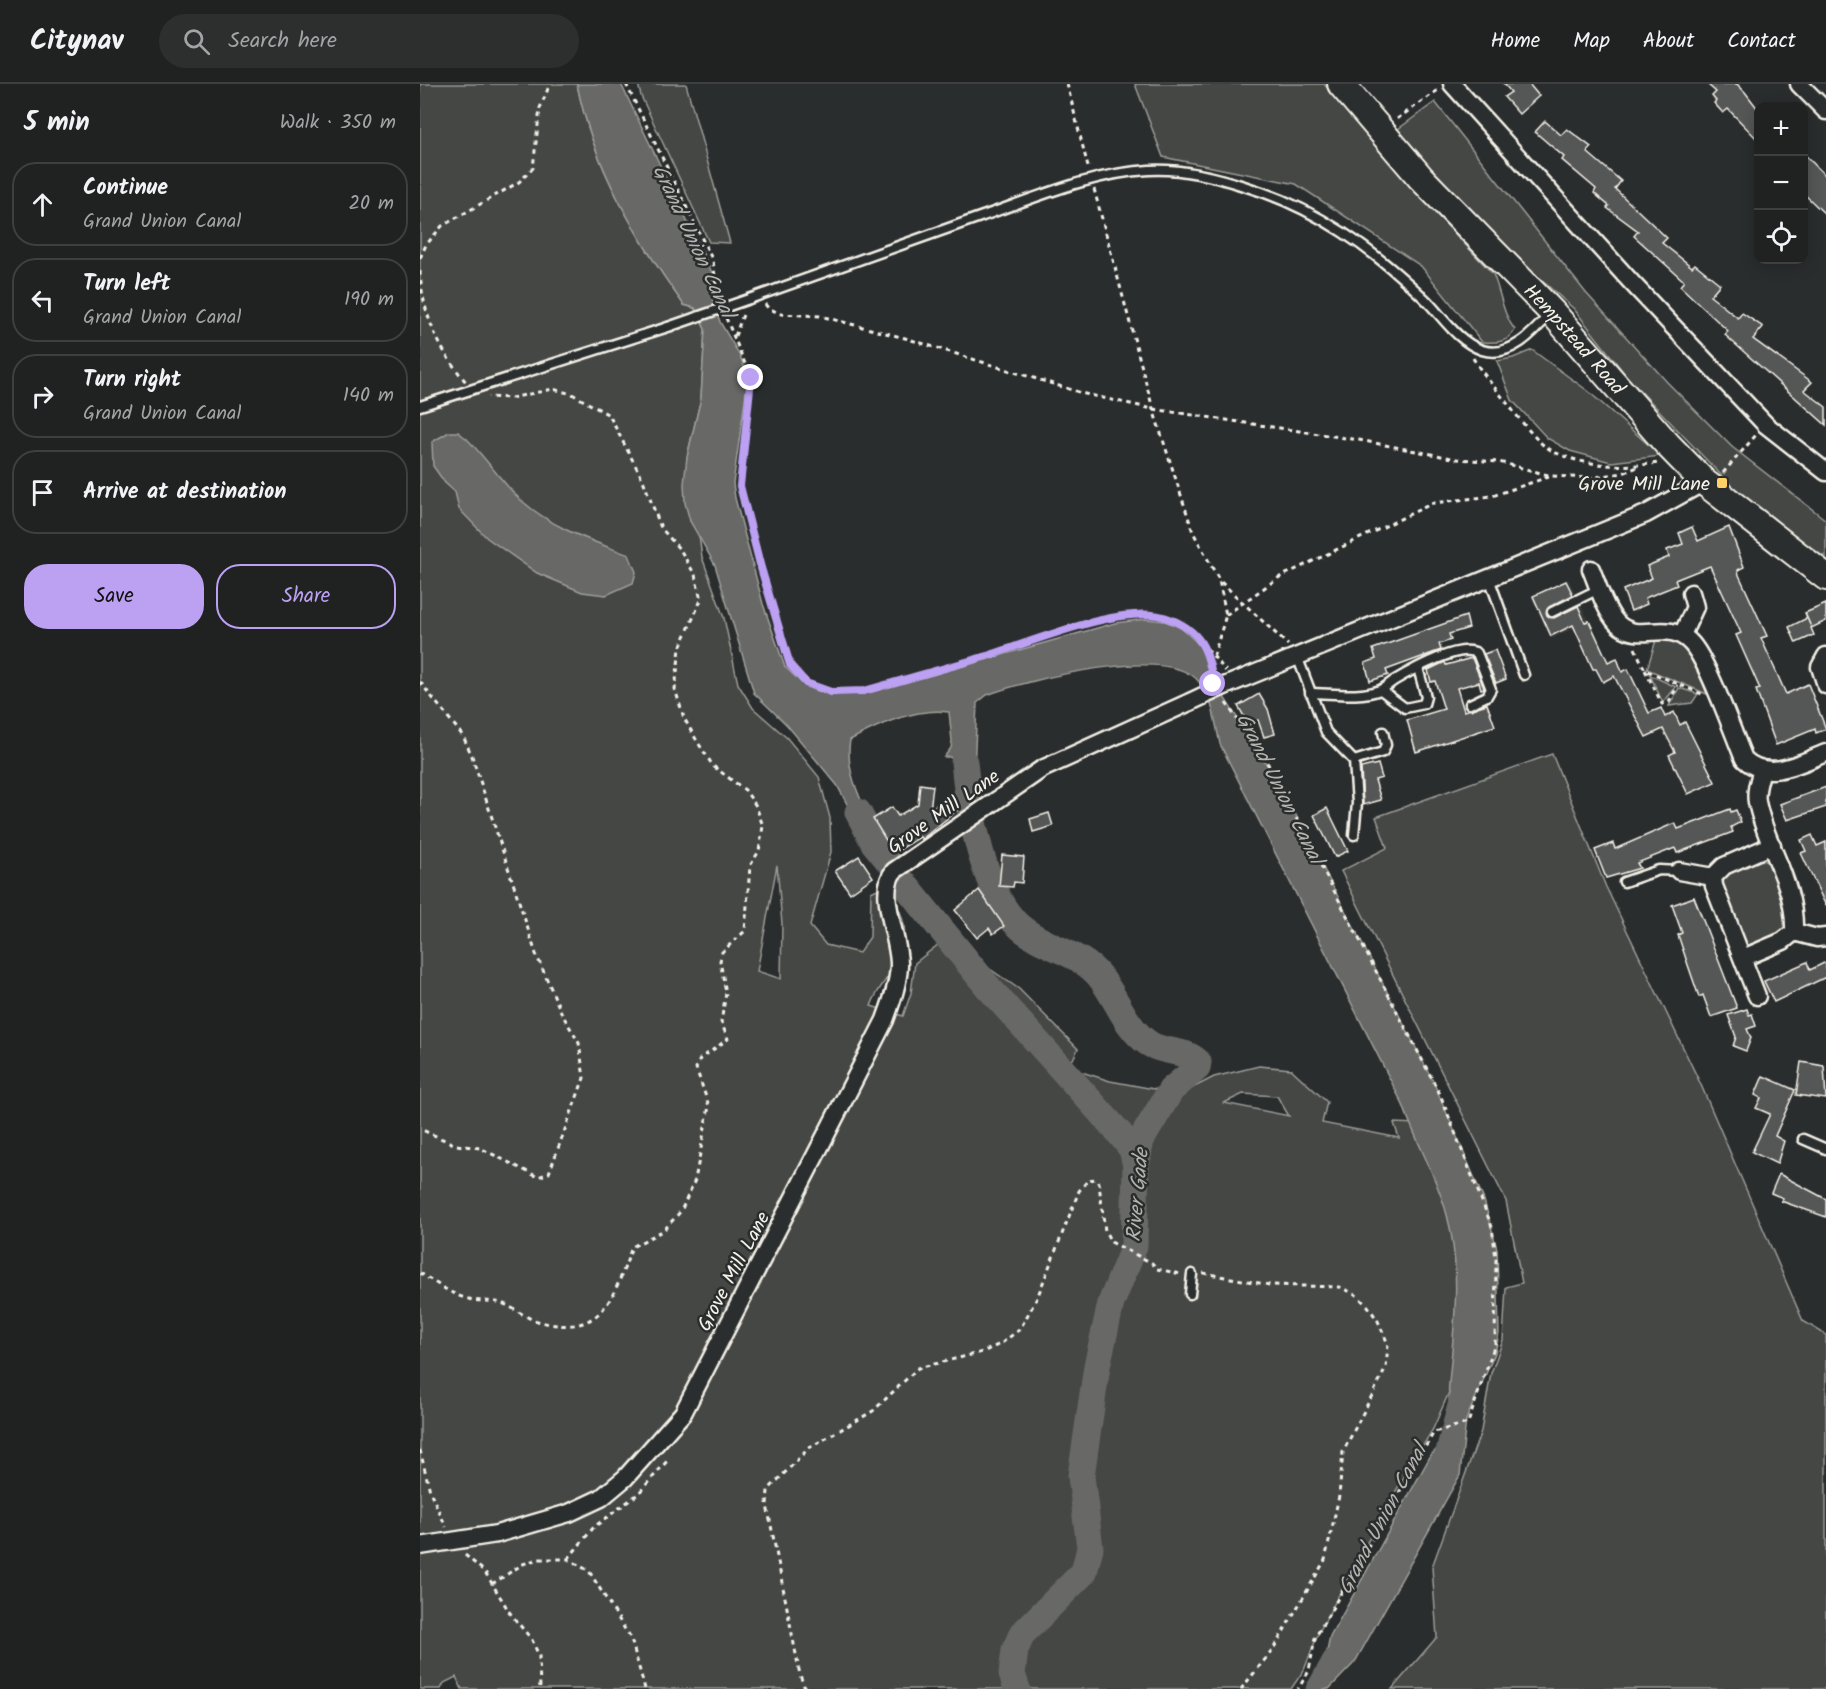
<!DOCTYPE html>
<html lang="en">
<head>
<meta charset="utf-8">
<style>
  body { margin:0; font-family:Kalam,sans-serif; background:#2d2f2f; color:#f1f3f6 }
  .controls { position:absolute; right:18px; top:18px; display:grid; overflow:hidden; border-radius:12px; box-shadow:0 3px 15px #0003 }
  .controls button { width:54px; height:54px; display:grid; place-items:center; padding:0; border:0; border-bottom:2px solid #3d3f40; background:#202222; color:#f1f3f6; font:30px sans-serif }
  .stop { position:absolute; width:18px; height:18px; margin:-14px; border:4px solid #bca0f2; border-radius:50%; background:#fff }
  .stop.end { background:#bca0f2; border-color:#fff; box-shadow:0 2px 6px #0008 }
  .list { margin:0; padding:0; list-style:none }
  h2 { display:flex; justify-content:space-between; align-items:center; height:78px; margin:0; padding:0 24px; font-size:26px }
  h2 small { font-size:20px; font-weight:400; color:#a2a4a5 }
  .list li { display:grid; grid-template-columns:39px 1fr auto; gap:18px; align-items:center; box-sizing:border-box; height:84px; margin:0 12px 12px; padding:0 12px; border:2px solid #3d3f40; border-radius:24px }
  .list b { display:block; font-size:22px; white-space:nowrap }
  .list p { margin:0; font-size:20px; white-space:nowrap; color:#a2a4a5 }
  .list em { font-size:20px; font-style:normal; color:#a2a4a5 }
  .actions { display:flex; gap:12px; padding:18px 24px }
  .actions a { flex:1; padding:14px 0; border:2px solid #bca0f2; border-radius:24px; text-align:center; font-size:21px; color:#bca0f2 }
  .actions .main { background:#bca0f2; color:#111 }
  .icon { flex:none; width:33px; height:33px; fill:none; stroke:currentColor; stroke-width:2; stroke-linecap:round; stroke-linejoin:round }
  .map { position:relative; flex:none; width:1406px; height:1605px; overflow:hidden }
  header { display:flex; align-items:center; gap:36px; box-sizing:border-box; height:84px; padding:0 30px; background:#202222; border-bottom:2px solid #3d3f40 }
  header strong { font-size:28px }
  nav { display:flex; gap:33px; margin-inline-start:auto; font-size:21px }
  .search { width:420px; height:54px; background:#2d2f2f; display:flex; align-items:center; gap:15px; box-sizing:border-box; padding:0 21px; border-radius:33px; color:#a2a4a5; font-size:22px }
  main { display:flex }
  aside { flex:1; background:#202222 }
  .map>svg:first-child { display:block }
  .built { fill:#373a3a }
  .green { fill:#444645; stroke:#9c9c96; stroke-width:1.5; fill-rule:evenodd }
  .water { fill:#676866; stroke:#9f9f9a; stroke-width:1.5 }
  .lines { fill:none; stroke-linecap:round; stroke-linejoin:round }
  .canal { stroke:#676866; stroke-width:15 }
  .river { stroke:#676866; stroke-width:27 }
  .building { fill:#555756; stroke:#f4f1e8; stroke-width:1.5 }
  .service-casing { stroke:#f4f1e8; stroke-width:13 }
  .minor-casing { stroke:#f4f1e8; stroke-width:21 }
  .primary-casing { stroke:#f4f1e8; stroke-width:30 }
  .path { stroke:#f4f1e8; stroke-width:3; stroke-dasharray:4.5 4.5; stroke-linecap:butt }
  .service { stroke:#2a2d2e; stroke-width:8 }
  .minor { stroke:#2a2d2e; stroke-width:16 }
  .primary { stroke:#2a2d2e; stroke-width:26 }
  .service-bridge-casing { stroke:#f4f1e8; stroke-width:13; stroke-linecap:butt }
  .minor-bridge-casing { stroke:#f4f1e8; stroke-width:21; stroke-linecap:butt }
  .service-bridge { stroke:#2a2d2e; stroke-width:8 }
  .minor-bridge { stroke:#2a2d2e; stroke-width:16 }
  .route { stroke:#bca0f2; stroke-width:8 }
  .poi-dot { fill:#ffd166; stroke:#2a2d2e; stroke-width:2 }
  .labels { text-anchor:middle; stroke-width:5; stroke-linejoin:round; paint-order:stroke }
  .street-label { font-size:20px; fill:#f4f1e8; stroke:#2a2d2e }
  .poi-label { font-size:20px; fill:#f4f1e8; stroke:#2a2d2e; text-anchor:end }
  .water-label { font-size:21px; font-style:italic; fill:#b5b3ae; stroke:#2a2d2e }
</style>
</head>
<body>
<header>
<strong>Citynav</strong>
<div class="search"><svg class="icon" aria-label="search" viewBox="0 0 24 24"><circle cx="10" cy="10" r="6"/><path d="M15 15l6 6"/></svg>Search here</div>
<nav><a>Home</a><a>Map</a><a>About</a><a>Contact</a></nav>
</header>
<main>
<aside>
<h2>5 min<small>Walk · 350 m</small></h2>
<ul class="list">
<li><svg class="icon" aria-label="ahead" viewBox="0 0 24 24"><path d="M12 20V5M6 11l6-6 6 6"/></svg><div><b>Continue</b><p>Grand Union Canal</p></div><em>20 m</em></li>
<li><svg class="icon" aria-label="left" viewBox="0 0 24 24"><path d="M17 20v-9H6M10 6l-5 5 5 5"/></svg><div><b>Turn left</b><p>Grand Union Canal</p></div><em>190 m</em></li>
<li><svg class="icon" aria-label="right" viewBox="0 0 24 24"><path d="M7 20v-9h11M14 6l5 5-5 5"/></svg><div><b>Turn right</b><p>Grand Union Canal</p></div><em>140 m</em></li>
<li><svg class="icon" aria-label="arrive" viewBox="0 0 24 24"><path d="M6 21V4h12l-3 4 3 4H6"/></svg><div><b>Arrive at destination</b></div></li>
</ul>
<div class="actions"><a class="main">Save</a><a>Share</a></div>
</aside>
<div class="map">
<svg width="1406" height="1605" viewBox="0 0 1406 1605">
  <rect width="100%" height="100%" fill="#2a2d2e"/>
  <filter id="ink" filterUnits="userSpaceOnUse"><feTurbulence type="fractalNoise" baseFrequency=".0167" numOctaves="2"/><feDisplacementMap in="SourceGraphic" scale="12" xChannelSelector="R" yChannelSelector="G"/><feConvolveMatrix kernelMatrix="1 2 1 2 8 2 1 2 1" color-interpolation-filters="sRGB"/></filter>
  <g filter="url(#ink)">
    <path class="built" d="M1148 495 1169 537 1131 555 1111 513Z"/>
    <g class="green">
      <path d="M0 0H157C173 81 216 154 264 221L274 224 285 245 281 314 267 373 270 437 279 451 282 473 304 534 318 600 333 624 367 654 399 693 410 734 411 768 390 842 406 861 439 869 450 853 451 808 466 801C484 832 493 849 474 883 466 897 456 907 451 922L483 932 491 909 495 879 519 860 539 883 564 881 599 905 658 965 651 979 646 983 690 997 761 1010 794 993 839 982 871 985 907 1018 902 1039 979 1054 974 1039 997 1040 1032 1129 1039 1212 1033 1299 1013 1345 965 1425 899 1548 884 1586 871 1605H42L36 1593 24 1599 21 1605H0ZM357 781 362 840 361 895 337 887ZM823 1010 857 1012 869 1032 804 1019Z"/>
      <path d="M218 0H266L310 159 289 158 221 12Z"/>
      <path d="M715 0H904L1002 115 1073 190C1081 209 1082 229 1095 246 1088 259 1076 259 1062 258L1001 182 876 100 743 73Z"/>
      <path d="M1015 18 1166 209 1247 298 1312 363 1406 436V477L1322 413 1209 295 1154 225 1072 152 974 48Z"/>
      <path d="M1112 266 1168 307 1241 372 1191 378 1150 367 1127 354 1092 316 1077 277 1093 274Z"/>
      <path d="M1237 553C1273 558 1275 580 1287 610L1227 585Z"/>
      <path d="M1230 591 1256 603 1243 619Z"/>
      <path d="M1259 604 1278 610 1272 619 1249 622Z"/>
      <path d="M1132 670 1186 803 1281 1001 1383 1237 1406 1251V1605H972L1017 1553 1012 1483 1061 1347 1071 1289 1083 1256 1086 1203 1102 1199 1086 1117 921 787 967 764 956 733Z"/>
      <path d="M1340 776 1352 778 1368 836 1365 848 1327 862 1323 860 1302 802C1304 786 1327 782 1340 776Z"/>
    </g>
    <g class="water">
      <path d="M157 0H201L296 197 293 216 300 238 320 272 326 287 327 303 313 399 315 414 343 520 365 583 387 603 408 610 450 608 695 539 726 535 745 537 760 543 782 563 797 602 863 706 1013 997 1064 1116 1077 1165 1079 1249 1075 1269 1046 1336 1040 1391 935 1578 909 1605H894L902 1591 910 1553 1011 1371C1050 1334 1025 1339 1029 1299 1034 1243 1042 1186 1027 1131 1017 1093 996 1058 983 1021L800 660C795 639 794 617 780 599 751 559 607 596 567 611L557 619 553 710 539 717 535 678 530 673H524L531 664 532 657 529 628C496 623 458 641 430 656 424 690 445 723 458 754L454 759 448 760 417 701 367 641 334 609 295 481 270 437 265 419 264 400 267 373 281 314 285 245 275 224 264 221C216 154 173 82 157 0Z"/>
      <path d="M29 348H38L47 355C67 375 81 398 102 417 134 445 170 456 209 471L216 488 213 499 186 511 162 508 117 489 67 454 39 425 35 408 25 399 13 382 12 358Z"/>
    </g>
    <g class="lines">
      <g class="canal">
        <path d="M1022 1371 1037 1313"/>
        <path d="M893 1605 911 1573"/>
      </g>
      <g class="river">
        <path d="M544 678C548 724 564 813 600 843 624 864 659 867 680 893 697 914 705 943 728 959 744 970 763 964 778 978L777 984 751 1006 721 1056 716 1082 714 1162 691 1219 677 1282 661 1392 670 1464 664 1488 602 1550 595 1566 592 1590 597 1605"/>
        <path d="M438 728 454 759 467 775"/>
        <path d="M478 792 568 903 700 1050 712 1065 716 1082"/>
      </g>
    </g>
    <g class="building">
      <path d="M1084 0H1109L1119 12 1099 30 1084 13 1091 8Z"/>
      <path d="M1287 0H1317L1325 8 1338 25V56L1308 25 1303 29 1294 19 1296 17 1292 12 1296 8Z"/>
      <path d="M1125 37 1141 51 1147 45 1171 63 1167 68 1201 97 1195 105 1247 154 1242 159 1272 183 1275 180 1300 200 1290 212 1318 234 1322 229 1343 243 1333 255 1392 298 1384 306 1406 323V341L1305 251 1308 247 1260 202 1264 197 1214 152 1218 147 1187 124 1189 122 1174 109 1176 105 1142 76 1144 73 1115 48Z"/>
      <path d="M1383 69 1406 92V131L1383 109Z"/>
      <path d="M1272 443 1278 457 1309 443 1324 483 1318 486 1319 491 1347 552 1341 554 1366 610 1388 600 1406 645 1396 649 1395 645 1356 661 1336 606 1340 605 1316 551 1321 549 1290 482 1255 496 1257 501 1225 514 1227 520 1211 527 1203 506 1232 494 1227 482 1249 473 1247 466 1263 460 1259 449Z"/>
      <path d="M1146 497 1153 511 1129 523 1127 531 1134 534 1158 522 1165 538 1169 537 1188 578 1197 574 1202 588 1208 585 1229 629 1241 624 1245 633 1254 628 1260 641 1265 638 1295 698 1268 710 1249 671 1255 668 1243 645 1226 653 1194 592 1183 598 1176 585H1173L1153 541 1131 552 1113 512Z"/>
      <path d="M1406 520V537L1391 544 1394 551 1376 559 1369 543 1387 534 1391 543 1385 529Z"/>
      <path d="M1046 532 1049 544 1029 550 1031 556 1019 560 1021 566 966 586 968 591 950 597 945 579 956 575 953 565Z"/>
      <path d="M1075 566 1086 595 1076 599 1064 570Z"/>
      <path d="M1052 574 1064 604 1061 605 1059 598 1037 604 1044 627 1067 620 1075 642 996 668 987 636 1024 625 1015 597 1011 598 1008 586 1025 578 1026 581Z"/>
      <path d="M839 610 848 625 855 650 844 653 838 636 829 641 818 622Z"/>
      <path d="M958 680 962 694 955 696 961 716 943 721 941 684Z"/>
      <path d="M500 700 513 702 510 726 529 711 540 724 502 755 500 753 474 769 453 735 472 723 478 732 498 720Z"/>
      <path d="M1406 703V723L1367 736 1360 720Z"/>
      <path d="M907 724 928 767 915 773 894 731Z"/>
      <path d="M1310 725 1311 728 1316 726 1321 738 1311 743 1313 748 1257 769 1255 764 1217 779 1220 784 1186 794 1175 766 1193 759 1195 765 1255 739 1258 745Z"/>
      <path d="M629 729 633 742 613 748 610 735Z"/>
      <path d="M1392 751 1397 762 1406 758V822L1381 769 1386 767 1381 756Z"/>
      <path d="M582 771 604 773 602 799 594 798 593 803 579 802Z"/>
      <path d="M439 772 453 793 430 809 415 787Z"/>
      <path d="M559 806 584 842 573 850 569 844 557 854 535 826Z"/>
      <path d="M1274 813 1317 924 1291 933 1283 911 1279 913 1268 881 1258 851 1262 849 1252 821Z"/>
      <path d="M1387 878 1390 886 1406 878V893L1354 918 1344 897Z"/>
      <path d="M1327 925 1329 931 1332 930 1336 942 1327 945 1331 954 1326 967 1313 962 1316 953 1308 931Z"/>
      <path d="M1381 978 1404 982 1406 1015 1376 1011Z"/>
      <path d="M1343 992 1375 1006 1355 1052 1364 1057 1357 1080 1332 1068 1350 1030 1336 1024 1341 1014 1335 1011Z"/>
      <path d="M1359 1090 1406 1115V1133L1361 1117 1363 1114 1351 1109Z"/>
    </g>
    <g class="lines">
      <defs>
        <g id="service">
          <path d="M329 215C406 188 483 161 560 133 615 114 671 89 729 86 761 84 797 93 827 103 896 124 953 165 1005 215 1022 232 1038 258 1062 266 1090 275 1114 248 1130 230"/>
          <path d="M0 322 248 243"/>
          <path d="M1069 494 1104 591"/>
          <path d="M1132 528 1179 505"/>
          <path d="M877 572 906 648 934 677 937 719 934 751"/>
          <path d="M961 606 985 624 1004 620 1006 613 998 584"/>
          <path d="M890 609C911 609 940 614 960 606 965 604 970 599 975 596 992 586 1040 559 1057 569L1071 605 1067 612 1050 620"/>
          <path d="M934 677 963 668 966 661 963 648"/>
          <path d="M1204 798 1239 786 1259 787"/>
          <path d="M1383 1055 1406 1065"/>
          <path d="M770 1210 772 1190"/>
        </g>
        <g id="minor">
          <path d="M1032 0 1212 199 1346 341 1406 388"/>
          <path d="M1379 0 1406 27"/>
          <path d="M1171 485C1178 502 1185 526 1197 539 1219 561 1246 534 1270 558 1287 574 1313 649 1324 675 1348 698 1380 679 1406 669"/>
          <path d="M1262 551 1275 523 1271 509"/>
          <path d="M1406 572 1400 583 1406 601"/>
          <path d="M802 603 1226 430 1284 398"/>
          <path d="M1259 787 1293 793"/>
          <path d="M1374 848 1397 854 1406 853"/>
          <path d="M1323 874 1363 857 1374 848C1376 800 1346 763 1337 718 1335 707 1339 696 1342 686"/>
          <path d="M1337 912 1294 802 1293 793 1304 782 1352 761"/>
          <path d="M77 1450 149 1429 181 1414 205 1394 263 1329 465 936C471 919 478 901 479 882 480 854 456 809 474 787L622 685 770 618"/>
        </g>
        <g id="primary">
          <path id="s1" d="M921 0 1001 94 1132 228 1248 361 1284 398 1406 493"/>
        </g>
      </defs>
      <use href="#service" class="service-casing"/>
      <use href="#minor" class="minor-casing"/>
      <use href="#primary" class="primary-casing"/>
      <g class="path">
        <path d="M206 0 293 177 298 215"/>
        <path d="M647 0 669 87"/>
        <path d="M977 35 1018 6"/>
        <path d="M674 105 733 325 773 448 799 496 806 531 794 571"/>
        <path d="M0 174 6 161 22 142 99 98 113 84 120 24 130 0"/>
        <path d="M0 187C2 230 19 266 46 298"/>
        <path d="M345 220 348 224 361 230 400 232 485 254 665 310 733 325 939 356 1037 375 1079 378 1132 392 1169 394 1203 389 1220 382"/>
        <path d="M306 234 331 294 320 402 323 419 370 581C395 609 408 608 444 607 485 595 526 584 567 572 614 558 698 521 745 533 775 540 788 564 792 593"/>
        <path d="M315 252 324 228"/>
        <path d="M1053 274C1061 288 1073 301 1083 314 1095 329 1108 347 1122 360 1151 383 1203 384 1238 379"/>
        <path d="M1303 389 1336 351"/>
        <path d="M801 498 868 561"/>
        <path d="M806 531 858 494 1013 419 1072 412 1131 392"/>
        <path d="M1215 564 1225 586 1282 610"/>
        <path d="M787 565 806 587"/>
        <path d="M1225 586 1242 620 1249 618 1258 601"/>
        <path d="M0 598 43 652 52 672 116 870 142 930 159 959 164 994 129 1089 118 1093 60 1064 36 1061 0 1045"/>
        <path d="M806 619 848 680 1020 1010 1072 1143 1076 1174 1075 1260 1048 1339 1014 1348 895 1554 889 1587 878 1605"/>
        <path d="M0 1189C15 1198 31 1211 49 1215 59 1218 71 1216 81 1219 93 1223 103 1232 114 1236 182 1257 193 1215 212 1163L244 1146 261 1127 275 1096 289 1022 276 984 280 975 308 955 301 938 306 909 300 877 302 868 325 847 330 782 339 767 343 742 336 722 325 706 293 682 277 657 264 634 255 605 260 564 281 516 275 491 261 467 241 444 223 396 189 331 152 310 133 305 91 314 68 313"/>
        <path d="M783 1189 850 1201 920 1203 935 1210 948 1222 958 1237 968 1260 966 1284 923 1368 919 1412 905 1476 852 1567 821 1605"/>
        <path d="M0 1366 10 1407 26 1443"/>
        <path d="M45 1471 65 1488 90 1529 112 1556 119 1572 120 1605"/>
        <path d="M148 1475 174 1443 218 1410 248 1376"/>
        <path d="M72 1500 103 1480 118 1475H148L169 1487 211 1555 225 1605"/>
        <path d="M385 1605 380 1591 347 1421 348 1406 389 1364 453 1327 498 1284 563 1268 582 1259 600 1245 617 1214 659 1107 668 1096 676 1095 679 1100 685 1147 691 1158 732 1179 737 1185 761 1190"/>
      </g>
      <use href="#service" class="service"/>
      <use href="#minor" class="minor"/>
      <use href="#primary" class="primary"/>
      <defs>
        <path id="service-bridge" d="M248 243 329 215"/>
        <g id="minor-bridge">
          <path d="M770 618 802 603"/>
          <path d="M0 1462 77 1450"/>
        </g>
      </defs>
      <use href="#service-bridge" class="service-bridge-casing"/>
      <use href="#minor-bridge" class="minor-bridge-casing"/>
      <use href="#service-bridge" class="service-bridge"/>
      <use href="#minor-bridge" class="minor-bridge"/>
    </g>
  </g>
  <g class="lines" filter="url(#ink)">
    <path class="route" d="M331 294 320 402 341 484 370 581 386 599 411 608 444 607C485 595 526 584 567 572 610 559 705 518 747 534 781 546 789 567 793 600"/>
  </g>
  <rect class="poi-dot" x="1296" y="393" width="12" height="12" rx="3"/>
  <g class="labels">
    <g class="street-label">
      <text dy="7" stroke="none"><textPath href="#s1" startOffset="346">Hempstead Road</textPath></text>
      <text transform="translate(523 727) rotate(-35)" y="7">Grove Mill Lane</text>
      <text transform="translate(313 1187) rotate(-62)" y="7">Grove Mill Lane</text>
    </g>
    <g class="poi-label">
      <text x="1290" y="406">Grove Mill Lane</text>
    </g>
    <g class="water-label">
      <text transform="translate(274 157) rotate(65)" y="7">Grand Union Canal</text>
      <text transform="translate(860 704) rotate(63)" y="7">Grand Union Canal</text>
      <text transform="translate(717 1111) rotate(-85)" y="7">River Gade</text>
      <text transform="translate(962 1435) rotate(-62)" y="7">Grand Union Canal</text>
    </g>
  </g>
</svg>
<div class="controls">
<button>+</button>
<button>−</button>
<button><svg class="icon" aria-label="locate" viewBox="0 0 24 24"><circle cx="12" cy="12" r="6"/><path d="M12 2v4M12 18v4M2 12h4M18 12h4"/></svg></button>
</div>
<div class="stop" style="left:793px;top:600px"></div>
<div class="stop end" style="left:331px;top:294px"></div>
</div>
</main>
</body>
</html>
